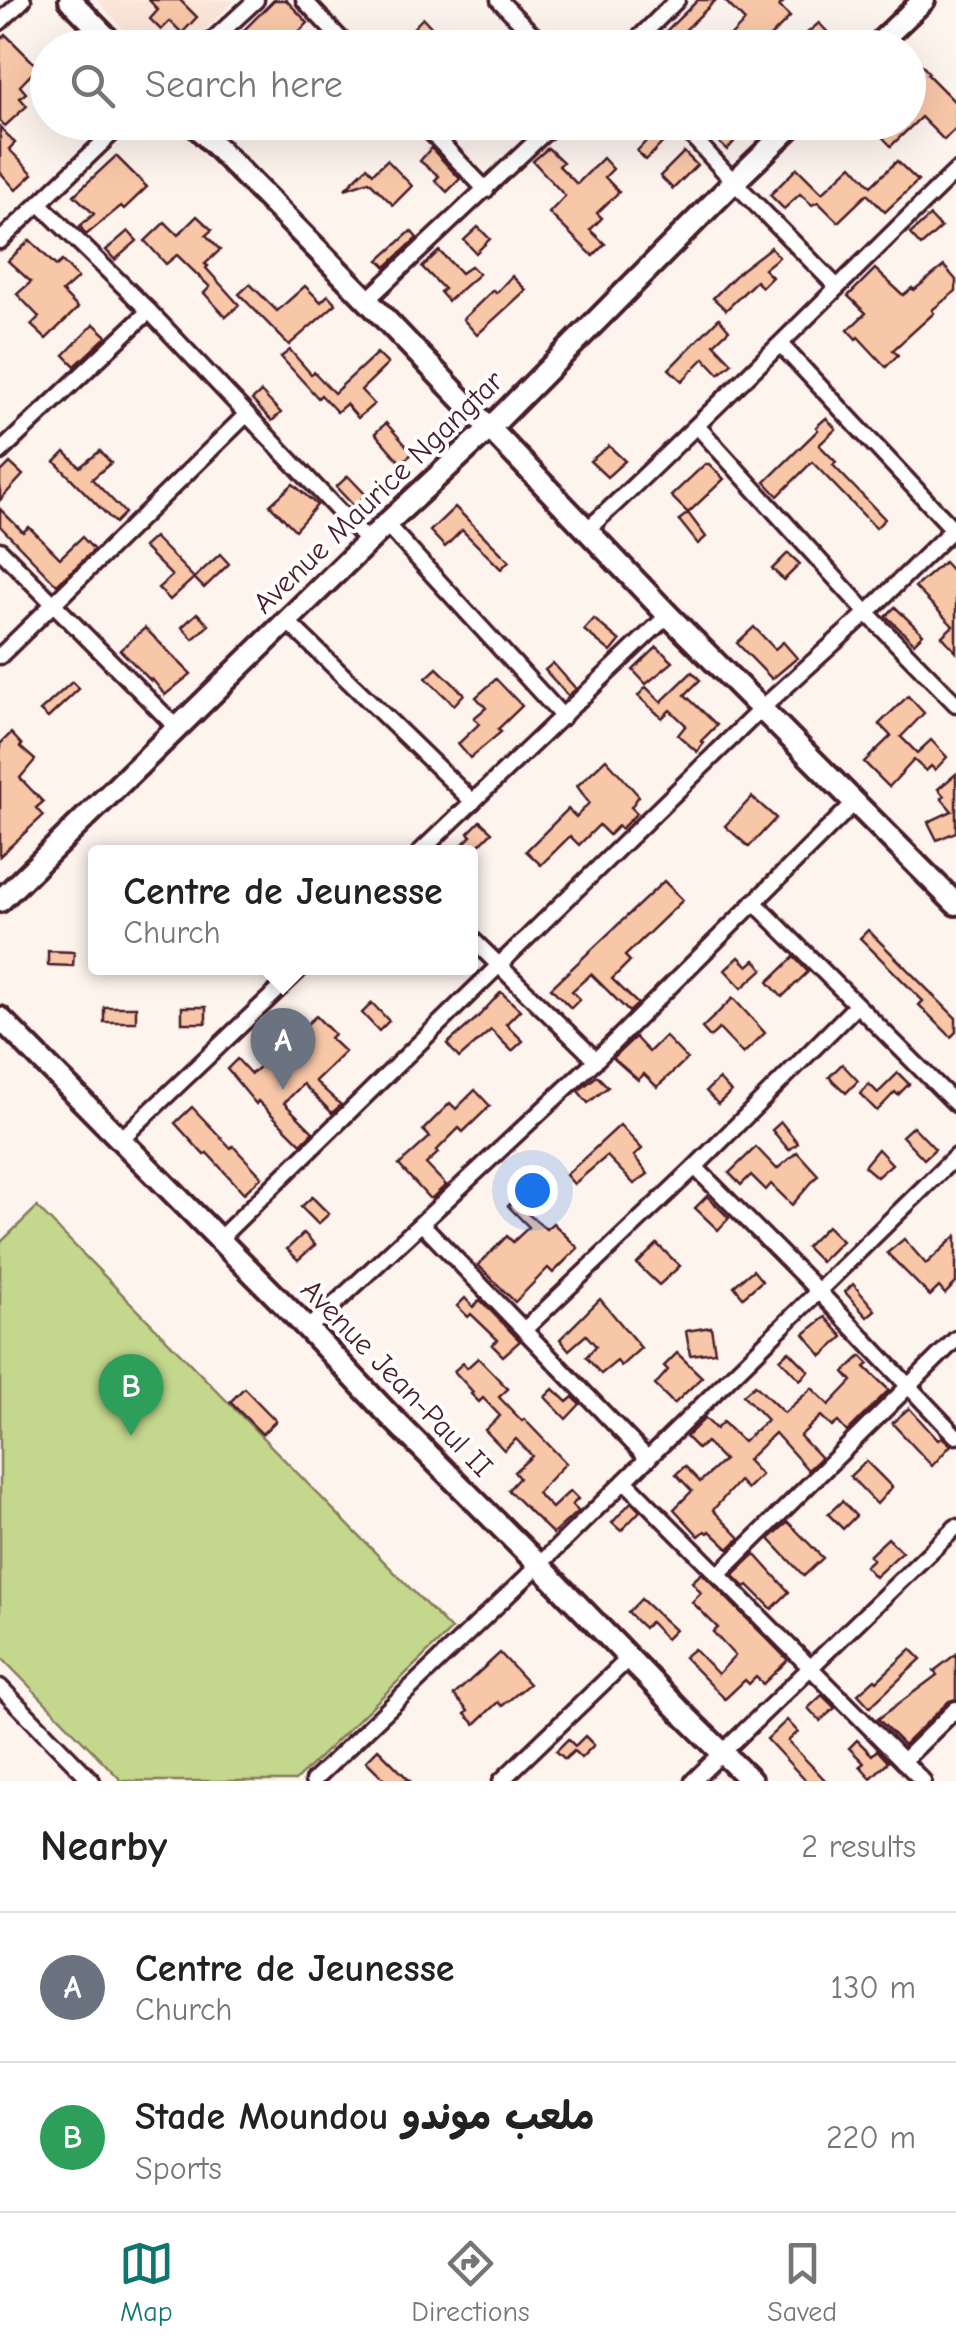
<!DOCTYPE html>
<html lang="en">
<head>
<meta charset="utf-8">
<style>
  body { margin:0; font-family:"Comic Neue","Playpen Sans Arabic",sans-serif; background:#f6f6f6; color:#222 }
  .you { position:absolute; left:532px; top:1190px; width:35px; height:35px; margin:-25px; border:8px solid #fff; border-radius:50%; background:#1a73e8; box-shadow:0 0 0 15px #1a73e833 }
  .badge { display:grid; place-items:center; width:65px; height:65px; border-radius:50%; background:#0f766e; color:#fff; font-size:32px; font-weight:700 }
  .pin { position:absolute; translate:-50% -82px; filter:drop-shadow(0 2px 5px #0008) }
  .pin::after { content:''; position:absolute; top:52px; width:35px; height:30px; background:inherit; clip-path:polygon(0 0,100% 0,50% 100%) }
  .popup { position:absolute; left:88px; top:845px; width:390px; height:130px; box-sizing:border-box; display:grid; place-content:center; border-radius:10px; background:#fff; filter:drop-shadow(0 2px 8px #0005); font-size:32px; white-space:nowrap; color:#767676 }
  .popup b { font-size:38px; color:#222 }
  .popup::after { content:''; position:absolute; left:50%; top:100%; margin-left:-20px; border:20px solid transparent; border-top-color:#fff }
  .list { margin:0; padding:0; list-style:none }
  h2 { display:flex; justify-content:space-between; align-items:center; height:130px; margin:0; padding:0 40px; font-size:42px }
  h2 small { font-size:32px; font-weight:400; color:#767676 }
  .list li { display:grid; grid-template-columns:65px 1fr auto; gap:30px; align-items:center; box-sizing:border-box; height:150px; padding:0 40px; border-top:2px solid #e0e0e0 }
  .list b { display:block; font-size:38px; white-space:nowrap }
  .list p { margin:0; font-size:32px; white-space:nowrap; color:#767676 }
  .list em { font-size:32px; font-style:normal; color:#767676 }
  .icon { flex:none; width:55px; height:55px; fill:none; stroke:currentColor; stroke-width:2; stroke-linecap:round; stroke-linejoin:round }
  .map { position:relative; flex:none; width:956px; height:1781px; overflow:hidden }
  .search { position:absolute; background:#fff; box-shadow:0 10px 40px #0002; left:30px; right:30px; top:30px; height:110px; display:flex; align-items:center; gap:25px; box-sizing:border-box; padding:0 35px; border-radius:55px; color:#767676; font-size:38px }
  .sheet { height:430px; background:#fff }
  nav { display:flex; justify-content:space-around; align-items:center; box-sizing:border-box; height:140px; border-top:2px solid #e0e0e0; background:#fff; font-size:28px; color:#767676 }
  nav a { display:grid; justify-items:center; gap:5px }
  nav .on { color:#0f766e }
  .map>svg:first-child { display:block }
  .built { fill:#fce6d9 }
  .grass { fill:#c3d78d; stroke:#867b5c; stroke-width:2.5 }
  .building { fill:#f8c7a8; stroke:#4a1f2b; stroke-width:2.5 }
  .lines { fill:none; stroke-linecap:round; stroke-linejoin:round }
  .street-casing { stroke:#4a1f2b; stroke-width:21 }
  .secondary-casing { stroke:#4a1f2b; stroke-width:28 }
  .street { stroke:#fff; stroke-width:14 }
  .secondary { stroke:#fff; stroke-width:20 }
  .labels { text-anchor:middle; stroke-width:8; stroke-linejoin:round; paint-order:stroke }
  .street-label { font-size:30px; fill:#4a1f2b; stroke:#fff }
</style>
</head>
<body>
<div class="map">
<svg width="956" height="1781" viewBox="0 0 956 1781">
  <rect width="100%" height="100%" fill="#fef4ee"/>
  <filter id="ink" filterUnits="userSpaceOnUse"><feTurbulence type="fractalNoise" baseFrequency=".01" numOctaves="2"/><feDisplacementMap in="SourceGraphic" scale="20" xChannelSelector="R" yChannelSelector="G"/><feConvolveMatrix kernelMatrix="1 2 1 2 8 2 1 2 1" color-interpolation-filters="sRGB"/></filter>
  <g filter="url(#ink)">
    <path class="built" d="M97 0H235L186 48 139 47Z"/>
    <path class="grass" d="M37 1207 451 1630 295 1781H122L0 1656V1243Z"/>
    <g class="building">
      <path d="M149 0H180L197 17 182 33 170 21 161 30 150 19 158 10Z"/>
      <path d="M274 0H286L308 23 282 48H226Z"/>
      <path d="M698 0H716L671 44 662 35Z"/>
      <path d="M724 0H786L779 6 790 17 765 42 770 48H719L745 21Z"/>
      <path d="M423 18 436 32 421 48H394Z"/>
      <path d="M819 23 836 41 829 48H821L807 33Z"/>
      <path d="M6 35 38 67 20 86 26 93 20 98 27 106 5 126 0 121V40Z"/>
      <path d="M908 54 919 65 921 64 929 73 927 74 956 103V128L944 140 921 117 891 146 868 122H908Z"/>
      <path d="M642 122H656L669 136 646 160 637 151 653 134Z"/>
      <path d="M718 122H751L727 150 708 132Z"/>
      <path d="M0 127 15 143 9 149 33 174 16 190 0 172Z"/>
      <path d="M431 148 460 179 447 192 435 180 439 176 420 161Z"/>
      <path d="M548 148 563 162 559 166 577 184 603 158 613 169 605 177 619 192 597 213 602 218 590 230 605 244 593 256 549 213 565 196 533 161Z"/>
      <path d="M684 152 697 165 673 189 660 176Z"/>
      <path d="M116 156 147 187 124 209 121 206 86 235 80 226 94 214 74 195Z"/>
      <path d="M387 160 412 186 393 205 369 181 345 189 367 167 373 173Z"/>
      <path d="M897 161 918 181 885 212 867 194 838 222 818 202 812 205 800 194 784 209 770 195 797 168 822 193 852 165 871 186Z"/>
      <path d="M197 216 212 230 206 235 220 250 205 264 208 266 206 268 239 305 226 317 204 293 210 287 177 255 166 264 145 241 165 222 178 235Z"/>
      <path d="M930 216 941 228 921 246 910 234Z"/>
      <path d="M478 227 490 239 476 253 464 240Z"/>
      <path d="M128 231 137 241 115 260 106 250Z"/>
      <path d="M411 231 417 238 386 267 379 260Z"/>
      <path d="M30 240 56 266 62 261 78 278 62 292 78 308 46 339 31 325 39 317 17 294 31 282 8 261Z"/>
      <path d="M771 247 779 257 764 269 772 277 762 287 756 281 726 310 713 298 741 270Z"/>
      <path d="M439 251 461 273 471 266 479 274 448 301 440 292 444 289 422 267Z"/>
      <path d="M944 266 956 280V291L932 310 934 313 893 350 898 355 886 367 858 337 856 339 848 330 866 313 848 296 875 269 903 295 912 288 914 290Z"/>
      <path d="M512 276 526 290 477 335 463 319 493 290 496 293Z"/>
      <path d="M250 284 277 311 305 286 321 302 328 295 336 304 289 345 239 294Z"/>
      <path d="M719 318 729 330 714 344 732 363 719 374 704 358 682 381 669 369Z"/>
      <path d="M94 324 107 336 75 366 64 355Z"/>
      <path d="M290 350 311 374 314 372 334 393 377 353 388 364 361 390 374 404 358 418 346 404 337 412 321 395 318 398 281 357Z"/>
      <path d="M261 392 281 413 272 421 252 400Z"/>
      <path d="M826 418 836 429 819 445 836 462 833 465 885 519 876 528 812 462 778 496 765 482 818 430 816 427Z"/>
      <path d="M386 423 413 453 401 463 375 433Z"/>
      <path d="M609 446 625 461 607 477 590 461Z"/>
      <path d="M100 451 111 463 92 479 125 513 115 523 55 462 65 452 80 467Z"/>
      <path d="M10 463 23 475 0 500V473Z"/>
      <path d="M705 464H709L724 479 688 513 671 496Z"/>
      <path d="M348 476 366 495 354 506 336 487Z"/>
      <path d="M293 484 317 505 295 530 270 505Z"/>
      <path d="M455 507 509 561 501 569 462 530 445 547 430 531Z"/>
      <path d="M0 509 23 532 29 527 60 558 82 537 94 550 57 585 0 526Z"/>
      <path d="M688 513 706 537 698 544 679 520Z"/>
      <path d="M154 537 194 578 170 600 158 588 172 576 143 547Z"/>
      <path d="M788 553 800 564 784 580 772 569Z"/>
      <path d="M220 554 229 564 204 588 194 578Z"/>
      <path d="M944 562 956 575V652L942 636 953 626 915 587Z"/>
      <path d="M895 607 923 634 914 643 886 616Z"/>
      <path d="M197 613 209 625 193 639 182 627Z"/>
      <path d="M594 619 620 641 611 652 584 630Z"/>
      <path d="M754 627 775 649 783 642 797 658 772 679 737 643Z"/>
      <path d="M145 628 191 674 165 695 152 679 151 681 120 650Z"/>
      <path d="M657 647 673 662 646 684 633 670Z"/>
      <path d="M553 663 576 689 568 696 545 670Z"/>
      <path d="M437 668 464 694 454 705 426 678Z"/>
      <path d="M692 672 700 680 685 695 717 725 701 741 704 743 697 752 678 735 686 725 670 710 662 718 638 696 646 687 661 702Z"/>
      <path d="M496 679 522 706 498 729 501 732 470 758 458 744 479 724 474 718 486 708 476 697Z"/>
      <path d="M72 682 79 689 48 718 40 711Z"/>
      <path d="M908 696 924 713 901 737 917 753 931 740 947 757 935 770 931 766 926 771 914 760 889 787 864 762 891 736 879 724Z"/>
      <path d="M11 733 22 745 20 747 35 760 20 778 43 802 36 808 43 816 0 856V744Z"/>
      <path d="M606 759 639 796 631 807 637 813 621 829 618 826 609 835 599 825 579 845 570 836 541 865 526 851 568 809 576 817 589 803 577 786Z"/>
      <path d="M956 774V832L937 840 928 822 952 811 941 798 944 796 938 789Z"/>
      <path d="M752 797 776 818 749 847 725 826Z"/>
      <path d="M480 821 492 832 472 852H455L471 836 468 833Z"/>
      <path d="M664 881 683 900 625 956 630 961 612 979 638 1004 629 1012 591 974 572 991 580 999 571 1008 551 988Z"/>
      <path d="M868 930 956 1018V1032L951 1037 919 1005 923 1001 860 938Z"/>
      <path d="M48 951 74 952 73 966 48 965Z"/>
      <path d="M739 957 748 966 755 960 763 969 742 988 725 970Z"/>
      <path d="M794 957 808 972 782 997 768 982Z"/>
      <path d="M501 992 520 1010 506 1024 523 1041 512 1051 491 1030 459 1058 447 1044 477 1018Z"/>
      <path d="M733 998 765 1033 743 1054 719 1029 710 1037 702 1028Z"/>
      <path d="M372 1003 389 1021 379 1031 362 1013Z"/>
      <rect x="104" y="1007" width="32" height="15"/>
      <rect x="182" y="1007" width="24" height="16"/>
      <path d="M316 1016 334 1034 330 1038 345 1052 315 1081 341 1105 332 1113 303 1084 284 1103 313 1132 301 1144 258 1101 256 1104 227 1069 237 1059 251 1074Z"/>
      <path d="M665 1036 687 1059 657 1087 644 1074 638 1080 613 1058 635 1037 649 1052Z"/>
      <path d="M842 1064 858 1081 846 1093 829 1077Z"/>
      <path d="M898 1073 909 1084 898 1095 895 1092 877 1111 860 1094 869 1084 878 1093Z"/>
      <path d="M597 1076 608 1087 588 1103 578 1091Z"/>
      <path d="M719 1079 731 1092 718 1104 706 1091Z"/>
      <path d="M475 1090 490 1106 463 1132 459 1128 436 1151 438 1153 426 1164 446 1185 432 1198H429L399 1165 430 1137 423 1130 450 1103 456 1109Z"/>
      <path d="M192 1107 231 1148 233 1146 262 1177 244 1193 207 1153 204 1155 175 1123Z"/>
      <path d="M781 1122 798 1143 789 1150 772 1130Z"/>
      <path d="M620 1125 642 1149 634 1156 648 1174 634 1184 607 1156 574 1184 566 1175Z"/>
      <path d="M913 1126 935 1149 924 1159 902 1136Z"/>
      <path d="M756 1147 777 1169 797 1152 818 1175 792 1205 771 1184 766 1190 751 1175 741 1185 729 1173Z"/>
      <path d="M878 1149 892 1164 877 1177 864 1166Z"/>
      <path d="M519 1195 525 1201 530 1196 538 1204 528 1214 546 1229 553 1223 578 1248 553 1273 548 1268 515 1302 478 1265 507 1236 513 1242 529 1227 508 1206Z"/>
      <path d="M707 1196 729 1218 718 1230 695 1208Z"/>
      <path d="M312 1197 329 1214 318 1224 301 1207Z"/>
      <path d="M827 1226 842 1241 821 1262 806 1247Z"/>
      <path d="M304 1233 315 1245 298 1260 287 1249Z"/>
      <path d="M956 1236V1283L945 1294 939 1287 930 1296 887 1253 904 1239 926 1264Z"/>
      <path d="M657 1244 680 1266 659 1285 637 1264Z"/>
      <path d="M753 1270 762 1281 743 1297 734 1286Z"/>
      <path d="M853 1284 875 1310 867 1317 845 1292Z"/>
      <path d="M465 1298 473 1307 480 1300 520 1341 503 1356 492 1345 498 1340 471 1314 468 1317 457 1306Z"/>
      <path d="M600 1299 641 1348 621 1366 617 1361 601 1374 586 1357 596 1346 586 1335 569 1350 560 1339Z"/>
      <path d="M825 1317 843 1337 822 1356 804 1334Z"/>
      <path d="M711 1327 715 1352 690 1355 686 1331Z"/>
      <path d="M789 1351 809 1371 800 1380 780 1359Z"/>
      <path d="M677 1353 702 1377 674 1404 655 1385 668 1370 664 1366Z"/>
      <path d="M861 1356 869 1364 865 1367 889 1390 847 1432 838 1422 832 1427 821 1416 800 1436 821 1458 808 1470 775 1433 747 1460 761 1475 747 1489 739 1481 713 1510 740 1538 729 1549 710 1531 708 1533 705 1531 699 1536 674 1509 692 1491 676 1474 685 1466 700 1482 724 1460 706 1442 698 1449 686 1437 705 1418 716 1429 723 1422 743 1442 767 1420 743 1395 755 1385 784 1413 812 1388 829 1405 852 1381 844 1372Z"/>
      <path d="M478 1358 508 1389 499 1397 522 1421 524 1419 566 1463 537 1493 552 1508 570 1491 578 1499 572 1505 578 1511 553 1534 508 1490 519 1478 514 1472 532 1456 516 1439 504 1450 485 1430 500 1416 483 1398 479 1402 471 1394 473 1392 454 1371 463 1363 467 1368Z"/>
      <path d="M244 1388 276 1421 262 1434 230 1402Z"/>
      <path d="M553 1389 567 1402 573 1397 580 1404 566 1419 545 1397Z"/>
      <path d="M909 1408 938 1440 942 1437 951 1445 932 1466 892 1423Z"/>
      <path d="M866 1461 892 1487 877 1504 850 1476Z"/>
      <path d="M842 1501 856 1516 843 1529 828 1514Z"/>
      <path d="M631 1502 640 1511 621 1531 612 1523Z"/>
      <path d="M788 1522 823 1558 804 1576 769 1539Z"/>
      <path d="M888 1538 902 1552 875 1577 865 1566 873 1559 869 1556Z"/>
      <path d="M755 1554 789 1592 772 1609 748 1585 745 1587 733 1575Z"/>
      <path d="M702 1573 788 1660 763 1684 756 1677 749 1684 745 1680 725 1699 684 1657 694 1649 718 1674 735 1656 713 1632 718 1628 692 1602 701 1593 692 1582Z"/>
      <path d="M641 1599 675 1630 666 1639 650 1622 644 1628 628 1613Z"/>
      <path d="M911 1649 921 1659 870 1707 858 1694 875 1679 877 1681Z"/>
      <path d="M500 1653 529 1684 502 1706 498 1702 475 1724 465 1714 468 1711 454 1695Z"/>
      <path d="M956 1654V1699L949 1701 904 1745 878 1719 937 1675 934 1671Z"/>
      <path d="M822 1695 835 1708 820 1721 808 1708Z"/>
      <path d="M787 1720 798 1732 788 1741 826 1781H806L767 1739Z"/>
      <path d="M585 1736 594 1745 581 1758 574 1751 565 1759 556 1751 568 1739 575 1746Z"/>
      <path d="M857 1740 872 1755 877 1750 888 1762 871 1778 860 1766 864 1763 849 1748Z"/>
      <path d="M378 1749 410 1781H386L366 1761Z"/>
    </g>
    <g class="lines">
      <defs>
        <g id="street">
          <path d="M304 0 349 48"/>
          <path d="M499 0 546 48"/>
          <path d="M0 22 23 0"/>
          <path d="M204 48 256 0"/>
          <path d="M629 48 677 0"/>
          <path d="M421 122 486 190"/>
          <path d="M679 122 734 182 837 287"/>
          <path d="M41 205 149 311 368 542"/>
          <path d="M0 241 124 122"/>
          <path d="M367 300 556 122"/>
          <path d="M781 345 953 529"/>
          <path d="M698 427 867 613 956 704"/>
          <path d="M0 452 149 311"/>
          <path d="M386 524 563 717"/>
          <path d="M587 530C713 413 833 290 956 171"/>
          <path d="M0 550 177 728"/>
          <path d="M287 621 473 802"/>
          <path d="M0 656 246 415"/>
          <path d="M420 852 668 615"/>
          <path d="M754 902 956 1104"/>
          <path d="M470 937 596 1060"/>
          <path d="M120 1140 301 968"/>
          <path d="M695 1167 819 1292 956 1436"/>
          <path d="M422 1224 648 1459"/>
          <path d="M219 1239 761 709 867 613 956 526"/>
          <path d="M308 1329 596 1060 856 801"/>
          <path d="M524 1330 695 1167 856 1006"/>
          <path d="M625 1481 923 1781"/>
          <path d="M718 1575 956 1339"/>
          <path d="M0 1687 92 1781"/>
          <path d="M903 1761 956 1709"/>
          <path d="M313 1781 539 1565 956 1156"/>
          <path d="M501 1781 629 1658"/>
          <path d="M693 1781 956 1527"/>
        </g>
        <g id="secondary">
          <path d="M70 0 117 48"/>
          <path d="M874 48 924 0"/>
          <path d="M192 122 367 300 668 615 956 904"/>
          <path d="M0 901 386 524 490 428 734 182 796 122"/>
          <path d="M0 1018 308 1329 388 1414 539 1565 686 1717 751 1781"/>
        </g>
      </defs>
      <use href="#street" class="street-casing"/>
      <use href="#secondary" class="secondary-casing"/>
      <use href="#street" class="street"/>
      <use href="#secondary" class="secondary"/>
    </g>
  </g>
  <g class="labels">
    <g class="street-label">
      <text transform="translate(378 492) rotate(-44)" y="10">Avenue Maurice Ngangtar</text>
      <text transform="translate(397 1378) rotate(46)" y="10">Avenue Jean-Paul II</text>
    </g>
  </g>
</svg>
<div class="you"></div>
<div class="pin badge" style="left:283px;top:1090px;background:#6b7280">A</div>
<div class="popup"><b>Centre de Jeunesse</b>Church</div>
<div class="pin badge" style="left:131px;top:1436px;background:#2e9e5b">B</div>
<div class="search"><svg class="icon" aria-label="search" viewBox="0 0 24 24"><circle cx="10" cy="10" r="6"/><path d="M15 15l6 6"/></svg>Search here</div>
</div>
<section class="sheet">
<h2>Nearby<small>2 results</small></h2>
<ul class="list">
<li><span class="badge" style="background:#6b7280">A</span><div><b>Centre de Jeunesse</b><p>Church</p></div><em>130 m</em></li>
<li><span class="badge" style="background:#2e9e5b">B</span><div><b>Stade Moundou ملعب موندو</b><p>Sports</p></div><em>220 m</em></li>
</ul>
</section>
<nav>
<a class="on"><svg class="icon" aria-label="map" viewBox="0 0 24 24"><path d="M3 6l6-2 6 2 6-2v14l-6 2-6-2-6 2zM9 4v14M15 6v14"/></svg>Map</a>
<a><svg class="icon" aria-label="directions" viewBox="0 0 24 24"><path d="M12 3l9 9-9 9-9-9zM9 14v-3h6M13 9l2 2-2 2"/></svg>Directions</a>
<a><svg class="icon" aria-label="saved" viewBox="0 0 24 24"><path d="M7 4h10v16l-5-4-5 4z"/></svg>Saved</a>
</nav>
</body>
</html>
